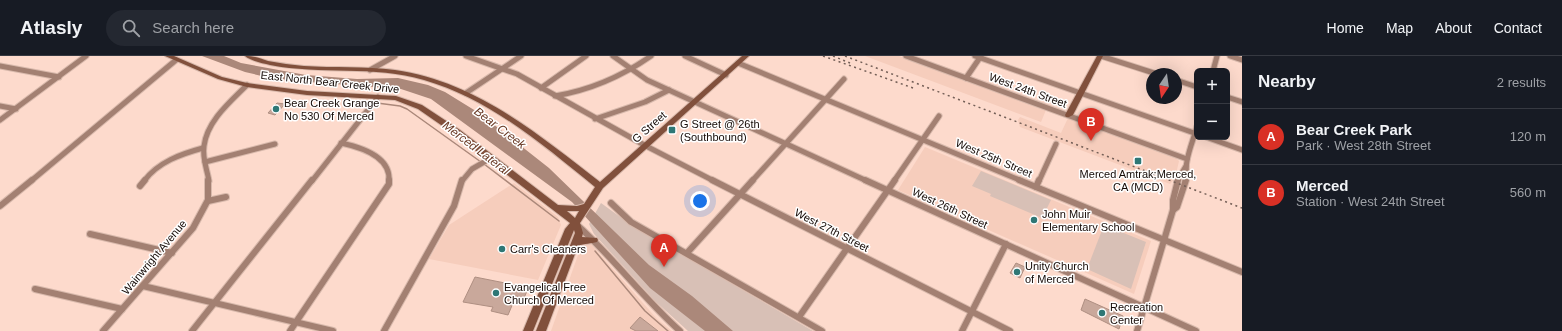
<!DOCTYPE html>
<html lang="en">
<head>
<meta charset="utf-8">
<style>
  body { margin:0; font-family:Helvetica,sans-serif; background:#242831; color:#f1f3f6 }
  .controls { position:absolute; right:12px; top:12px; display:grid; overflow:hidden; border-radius:6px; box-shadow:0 4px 16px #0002 }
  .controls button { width:36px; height:36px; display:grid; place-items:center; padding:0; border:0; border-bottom:1px solid #363941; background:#171b24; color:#f1f3f6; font:20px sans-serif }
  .compass { position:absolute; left:1146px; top:12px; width:36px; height:36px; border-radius:50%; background:#171b24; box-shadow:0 4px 16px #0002; rotate:193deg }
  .you { position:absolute; left:700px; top:145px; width:14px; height:14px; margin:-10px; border:3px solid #fff; border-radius:50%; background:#1a73e8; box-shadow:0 0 0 6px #1a73e833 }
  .badge { display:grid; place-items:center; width:26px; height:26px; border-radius:50%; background:#d93025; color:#fff; font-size:13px; font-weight:700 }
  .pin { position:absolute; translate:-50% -33px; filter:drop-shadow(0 1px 2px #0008) }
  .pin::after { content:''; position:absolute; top:21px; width:14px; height:12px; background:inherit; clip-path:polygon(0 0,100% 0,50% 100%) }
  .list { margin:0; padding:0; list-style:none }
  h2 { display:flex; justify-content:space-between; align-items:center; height:52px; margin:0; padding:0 16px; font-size:17px }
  h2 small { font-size:13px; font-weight:400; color:#9ea1a6 }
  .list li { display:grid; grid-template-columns:26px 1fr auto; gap:12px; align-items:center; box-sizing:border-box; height:56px; padding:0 16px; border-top:1px solid #363941 }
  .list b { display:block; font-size:15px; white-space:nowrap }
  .list p { margin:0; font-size:13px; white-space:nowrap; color:#9ea1a6 }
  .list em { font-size:13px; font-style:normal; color:#9ea1a6 }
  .icon { flex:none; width:22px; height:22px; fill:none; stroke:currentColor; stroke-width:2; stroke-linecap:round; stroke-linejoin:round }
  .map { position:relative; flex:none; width:1242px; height:275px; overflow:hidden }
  header { display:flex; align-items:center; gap:24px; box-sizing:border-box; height:56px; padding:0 20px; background:#171b24; border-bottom:1px solid #363941 }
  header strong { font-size:19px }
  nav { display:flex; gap:22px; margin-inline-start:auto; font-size:14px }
  .search { width:280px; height:36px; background:#242831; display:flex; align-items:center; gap:10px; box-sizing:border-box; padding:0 14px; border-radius:22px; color:#9ea1a6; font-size:15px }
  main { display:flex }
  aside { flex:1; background:#171b24 }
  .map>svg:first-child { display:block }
  .built { fill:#f6cdbc }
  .green { fill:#d8c0b6 }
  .water { fill:#ab887a }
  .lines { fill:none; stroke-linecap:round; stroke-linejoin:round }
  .stream { stroke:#ab887a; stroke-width:1.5 }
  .building { fill:#c9a89b; stroke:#af8f82 }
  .street-far1-casing { stroke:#d8b9ac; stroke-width:7 }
  .street-casing { stroke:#d8b9ac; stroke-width:8 }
  .secondary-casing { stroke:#d8b9ac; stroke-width:2 }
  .street-far1 { stroke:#a38072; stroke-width:5 }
  .street { stroke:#a38072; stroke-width:6 }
  .secondary { fill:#81503c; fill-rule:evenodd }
  .rail { stroke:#745f57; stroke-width:1.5; stroke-dasharray:2 3.5; stroke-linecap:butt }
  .poi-dot { fill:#2e7775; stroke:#fff; stroke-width:1.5 }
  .labels { text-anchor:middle; stroke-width:3; stroke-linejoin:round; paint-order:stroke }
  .street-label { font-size:11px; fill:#150a06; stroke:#fff }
  .poi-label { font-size:11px; fill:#150a06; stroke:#fff; text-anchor:start }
  .water-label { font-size:12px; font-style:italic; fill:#693823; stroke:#fff }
</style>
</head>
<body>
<header>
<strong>Atlasly</strong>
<div class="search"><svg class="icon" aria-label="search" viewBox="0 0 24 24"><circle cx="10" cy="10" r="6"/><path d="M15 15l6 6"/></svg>Search here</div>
<nav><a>Home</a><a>Map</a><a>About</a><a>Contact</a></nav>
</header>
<main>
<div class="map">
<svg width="1242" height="275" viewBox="0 0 1242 275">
  <rect width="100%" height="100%" fill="#fddacc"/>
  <g class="built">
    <path d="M865 0H899L1046 54 1041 66Z"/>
    <path d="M1020 61 1061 77 1068 62 1175 101 1179 105 1175 122 1170 128 1020 71 1018 64Z"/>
    <path d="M925 91 1151 185 1134 238 898 134Z"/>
    <path d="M514 127 558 161 561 169 538 224 429 203 449 169Z"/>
    <path d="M590 187 657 263 672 275H551L582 188Z"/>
  </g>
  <g class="green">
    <path d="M981 115 1051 144 1042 162 990 140 991 138 972 130Z"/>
    <path d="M601 147 634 171 813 275H688L655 245 594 178 589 168Z"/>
    <path d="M1104 169 1146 186 1131 233 1087 213Z"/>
  </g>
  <path class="water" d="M202 0H224L241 7 306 19 357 23 398 22 428 29 445 36 479 57 549 112 649 209 692 240 733 275H705L650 232 572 146 431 43 401 33 295 25 266 21 245 16Z"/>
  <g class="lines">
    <g class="stream">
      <path d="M377 47 400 50 407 53 481 106"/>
      <path d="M484 108 559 165"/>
      <path d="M595 195 645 255 668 275"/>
    </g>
  </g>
  <g class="building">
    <path d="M277 47 285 48 275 59 268 57Z"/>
    <path d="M1016 207 1025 211 1020 222 1010 217Z"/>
    <path d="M475 221 520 230 519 233 527 235 524 242 516 240 508 259 491 255 493 251 463 246Z"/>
    <path d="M1085 243 1123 260 1119 273 1081 254Z"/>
    <path d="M640 261 658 275H636L630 272Z"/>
  </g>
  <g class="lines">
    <defs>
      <g id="street-far1">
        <path d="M466 0 517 18 646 90 714 125"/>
        <path d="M613 0 647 24 867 125"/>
        <path d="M685 0 726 19"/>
        <path d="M906 0 1187 103"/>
        <path d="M975 0 1197 78"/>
        <path d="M1101 0 1157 18"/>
        <path d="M1230 0 1242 4"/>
        <path d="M738 7 1022 125"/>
        <path d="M0 10 59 21"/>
        <path d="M370 14 395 0"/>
        <path d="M1213 15 1217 0"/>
        <path d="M966 22 981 0"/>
        <path d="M1176 24 1197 31"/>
        <path d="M541 32 586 0"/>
        <path d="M466 37 521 0"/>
        <path d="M555 40C591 34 621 21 651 0"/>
        <path d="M1227 41 1242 46"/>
        <path d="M0 50 16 53"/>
        <path d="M595 63 645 46 669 34"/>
        <path d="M0 64 86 0"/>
        <path d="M1206 81 1242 94"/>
        <path d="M341 87C360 91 391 100 389 125"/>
        <path d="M205 106 275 88"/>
        <path d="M31 125 176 4"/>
        <path d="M144 125C158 106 181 98 203 92"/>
        <path d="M209 125C207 113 202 102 204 90 207 65 230 46 247 29"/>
        <path d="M312 125 378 41"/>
        <path d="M462 125 472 113 491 102"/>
        <path d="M752 125 844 23"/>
        <path d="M894 125 939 60"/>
        <path d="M1039 125 1056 88"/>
        <path d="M1177 125 1186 110"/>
        <path d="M1185 125C1188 117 1185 112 1187 105 1189 93 1194 82 1197 70"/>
      </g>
      <g id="street">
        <path d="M712 124 1010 275"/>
        <path d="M865 124 1196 275"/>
        <path d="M1019 124 1242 216"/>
        <path d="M140 130 145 124"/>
        <path d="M1036 131 1039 124"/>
        <path d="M208 145 226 141"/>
        <path d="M611 147 631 166 822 275"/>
        <path d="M0 150 32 124"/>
        <path d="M1173 154 1177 151 1186 124"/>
        <path d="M576 168C613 201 643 242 680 275"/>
        <path d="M90 178 172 197"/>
        <path d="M687 197 753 124"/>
        <path d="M143 230 333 275"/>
        <path d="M35 233 122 253"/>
        <path d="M799 261 895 124"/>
        <path d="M103 275 193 172 208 144V124"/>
        <path d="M192 275 312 124"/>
        <path d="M290 275 389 128V124"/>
        <path d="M384 275 454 150 462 124"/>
        <path d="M962 275 1006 188"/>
        <path d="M1137 275 1173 154V144L1178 124"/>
      </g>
      <g id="secondary">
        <path d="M165 0H174L222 21 247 27 307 35 396 40 422 49 460 74 558 149 577 150 584 148 595 131C543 89 490 43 424 24 374 9 321 19 270 9 262 7 251 5 245 0 254 0 260 2 268 5 280 7 292 9 304 10 334 12 365 10 395 14 475 25 538 78 600 126L742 0H749L603 132 580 167 583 177 582 181 597 182 598 184 597 186C591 188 585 187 578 190L546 275H536L575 177 574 174 533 275H523L565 173 570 167 454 78 418 53 395 44 307 39 247 31 218 23ZM567 155H579L575 162Z"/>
        <path d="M1097 0H1103L1073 59 1069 61H1066L1065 59Z"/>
      </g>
    </defs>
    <use href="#street-far1" class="street-far1-casing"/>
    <use href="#street" class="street-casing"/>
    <use href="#secondary" class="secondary-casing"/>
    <use href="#street-far1" class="street-far1"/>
    <use href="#street" class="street"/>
    <use href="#secondary" class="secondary"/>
    <g class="rail">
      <path d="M823 0 916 33"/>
      <path d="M833 0 850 7"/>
      <path d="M845 0 1242 152"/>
    </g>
  </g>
  <g class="poi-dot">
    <circle cx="276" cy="53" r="4"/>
    <rect x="668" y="70" width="8" height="8" rx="2"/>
    <rect x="1134" y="101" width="8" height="8" rx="2"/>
    <circle cx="1034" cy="164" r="4"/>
    <circle cx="502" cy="193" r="4"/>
    <circle cx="1017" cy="216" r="4"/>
    <circle cx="496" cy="237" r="4"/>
    <circle cx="1102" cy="257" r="4"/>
  </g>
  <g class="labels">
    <g class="street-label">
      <text transform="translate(330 26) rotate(6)" y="4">East North Bear Creek Drive</text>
      <text transform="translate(1028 34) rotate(20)" y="4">West 24th Street</text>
      <text transform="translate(649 71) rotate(-41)" y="4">G Street</text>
      <text transform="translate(994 102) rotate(23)" y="4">West 25th Street</text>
      <text transform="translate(950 152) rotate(25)" y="4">West 26th Street</text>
      <text transform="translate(832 174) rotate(27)" y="4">West 27th Street</text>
      <text transform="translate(154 201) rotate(-50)" y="4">Wainwright Avenue</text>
    </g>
    <g class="poi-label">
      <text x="284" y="51">Bear Creek Grange<tspan x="284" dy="13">No 530 Of Merced</tspan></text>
      <text x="680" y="72">G Street @ 26th<tspan x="680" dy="13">(Southbound)</tspan></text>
      <text x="1138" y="122" text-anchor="middle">Merced Amtrak;Merced,<tspan x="1138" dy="13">CA (MCD)</tspan></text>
      <text x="1042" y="162">John Muir<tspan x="1042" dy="13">Elementary School</tspan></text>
      <text x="510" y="197">Carr's Cleaners</text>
      <text x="1025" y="214">Unity Church<tspan x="1025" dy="13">of Merced</tspan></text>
      <text x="504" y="235">Evangelical Free<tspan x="504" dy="13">Church Of Merced</tspan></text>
      <text x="1110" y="255">Recreation<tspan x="1110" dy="13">Center</tspan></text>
    </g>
    <g class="water-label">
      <text transform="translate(500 72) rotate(37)" y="4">Bear Creek</text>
      <text transform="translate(476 92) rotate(37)" y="4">Merced Lateral</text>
    </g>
  </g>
</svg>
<div class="controls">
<button>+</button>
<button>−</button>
</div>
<svg class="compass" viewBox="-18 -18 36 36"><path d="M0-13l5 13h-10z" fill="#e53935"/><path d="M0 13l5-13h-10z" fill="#9ea1a6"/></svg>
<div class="you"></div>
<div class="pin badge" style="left:664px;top:211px">A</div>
<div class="pin badge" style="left:1091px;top:85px">B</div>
</div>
<aside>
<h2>Nearby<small>2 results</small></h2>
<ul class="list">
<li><span class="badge">A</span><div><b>Bear Creek Park</b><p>Park · West 28th Street</p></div><em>120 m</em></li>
<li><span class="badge">B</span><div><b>Merced</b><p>Station · West 24th Street</p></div><em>560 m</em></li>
</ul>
</aside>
</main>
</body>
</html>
